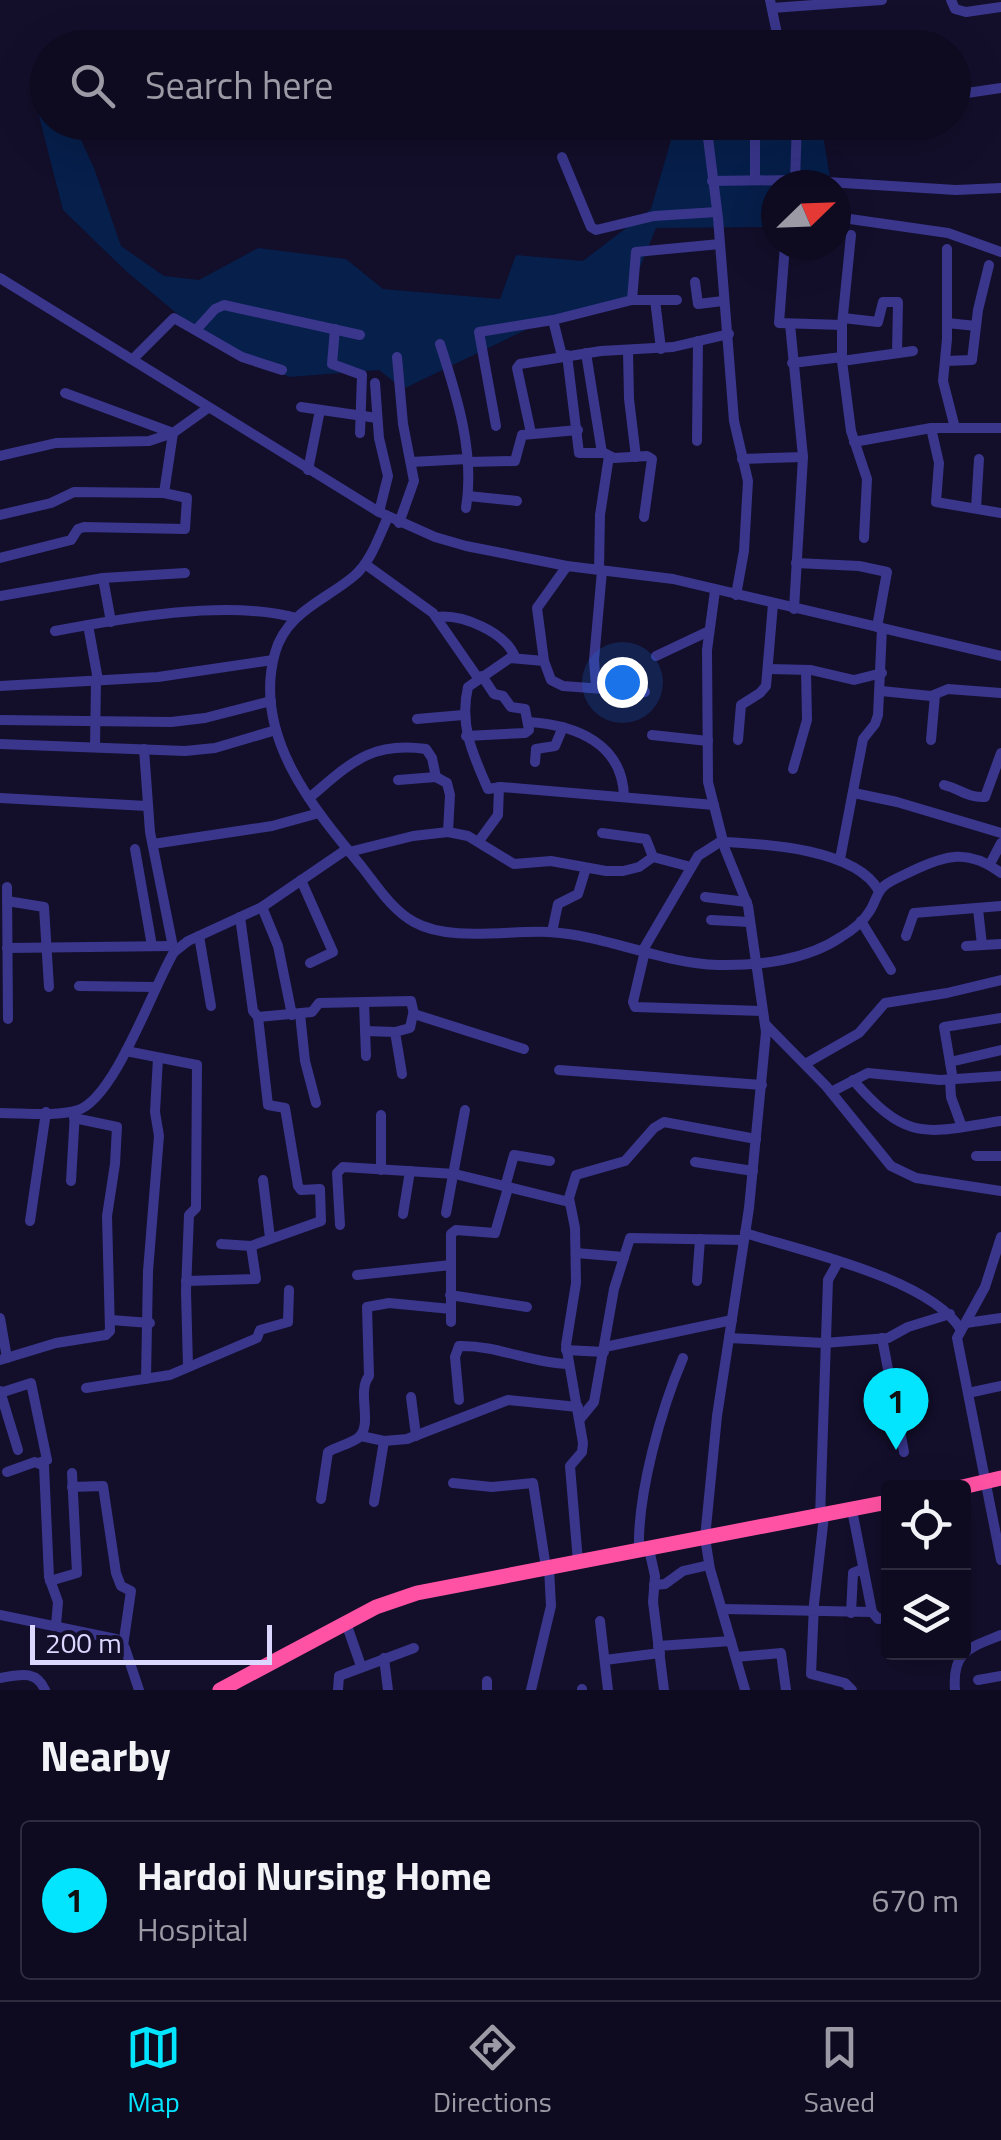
<!DOCTYPE html>
<html lang="en">
<head>
<meta charset="utf-8">
<style>
  body { margin:0; font-family:"Titillium Web",sans-serif; background:#1c182d; color:#f1f3f6 }
  .controls { position:absolute; right:30px; bottom:30px; display:grid; overflow:hidden; border-radius:10px; box-shadow:0 10px 40px #0002 }
  .controls button { width:90px; height:90px; display:grid; place-items:center; padding:0; border:0; border-bottom:2px solid #2e2b3e; background:#0e0a20; color:#f1f3f6; font:50px sans-serif }
  .compass { position:absolute; left:761px; top:170px; width:90px; height:90px; border-radius:50%; background:#0e0a20; box-shadow:0 10px 40px #0002; rotate:67deg }
  .scale { position:absolute; left:30px; bottom:25px; width:242px; box-sizing:border-box; padding-left:10px; border:5px solid #dcd7ff; border-top:0; font-size:28px; line-height:35px; white-space:nowrap; color:#dcd7ff; -webkit-text-stroke:8px #130e2a; paint-order:stroke }
  .you { position:absolute; left:622px; top:682px; width:35px; height:35px; margin:-25px; border:8px solid #fff; border-radius:50%; background:#1a73e8; box-shadow:0 0 0 15px #1a73e833 }
  .badge { display:grid; place-items:center; width:65px; height:65px; border-radius:50%; background:#03e5ff; color:#111; font-size:32px; font-weight:700 }
  .pin { position:absolute; translate:-50% -82px; filter:drop-shadow(0 2px 5px #0008) }
  .pin::after { content:''; position:absolute; top:52px; width:35px; height:30px; background:inherit; clip-path:polygon(0 0,100% 0,50% 100%) }
  .list { margin:0; padding:0; list-style:none }
  h2 { display:flex; justify-content:space-between; align-items:center; height:130px; margin:0; padding:0 40px; font-size:42px }
  h2 small { font-size:32px; font-weight:400; color:#9b9aa5 }
  .list li { display:grid; grid-template-columns:65px 1fr auto; gap:30px; align-items:center; box-sizing:border-box; height:160px; margin:0 20px 20px; padding:0 20px; border:2px solid #2e2b3e; border-radius:10px }
  .list b { display:block; font-size:38px; white-space:nowrap }
  .list p { margin:0; font-size:32px; white-space:nowrap; color:#9b9aa5 }
  .list em { font-size:32px; font-style:normal; color:#9b9aa5 }
  .icon { flex:none; width:55px; height:55px; fill:none; stroke:currentColor; stroke-width:2; stroke-linecap:round; stroke-linejoin:round }
  .map { position:relative; flex:none; width:1001px; height:1690px; overflow:hidden }
  .search { position:absolute; background:#0e0a20; box-shadow:0 10px 40px #0002; left:30px; right:30px; top:30px; height:110px; display:flex; align-items:center; gap:25px; box-sizing:border-box; padding:0 35px; border-radius:55px; color:#9b9aa5; font-size:38px }
  .sheet { height:310px; background:#0e0a20 }
  nav { display:flex; justify-content:space-around; align-items:center; box-sizing:border-box; height:140px; border-top:2px solid #2e2b3e; background:#0e0a20; font-size:28px; color:#9b9aa5 }
  nav a { display:grid; justify-items:center; gap:5px }
  nav .on { color:#03e5ff }
  .map>svg:first-child { display:block }
  .water { fill:#061f4b }
  .lines { fill:none; stroke-linecap:round; stroke-linejoin:round }
  .minor { stroke:#39368c; stroke-width:10 }
  .highway { stroke:#ff52a4; stroke-width:15 }
</style>
</head>
<body>
<div class="map">
<svg width="1001" height="1690" viewBox="0 0 1001 1690">
  <rect width="100%" height="100%" fill="#130e2a"/>
  <path class="water" d="M36 104 47 108 48 122 73 123 94 168 121 246 164 276 199 280 258 248 346 259 383 289 500 299 516 255 583 261 651 209 676 123H821L830 178 776 185V227L656 228 626 302 544 321 403 389 379 370 289 377 204 336 127 272 63 210Z"/>
  <g class="lines">
    <g class="minor">
      <path d="M770 0 780 48"/>
      <path d="M951 0 955 9 966 12 1001 7"/>
      <path d="M772 8 882 0"/>
      <path d="M954 89 967 93 1001 88"/>
      <path d="M706 122 718 218 734 421 748 481 744 551 736 595"/>
      <path d="M562 157 591 227 596 230 654 216 717 212"/>
      <path d="M755 180V128L758 122"/>
      <path d="M795 180 797 122"/>
      <path d="M712 181 795 180 956 190 1001 188"/>
      <path d="M836 217 948 233 1001 252"/>
      <path d="M851 235 842 325V361L851 431 867 479 864 538"/>
      <path d="M785 245 779 323 842 325"/>
      <path d="M947 249V339L943 381 955 428"/>
      <path d="M0 278 379 512 435 537 466 546 567 566 673 579 1001 656"/>
      <path d="M695 282 698 304 723 301"/>
      <path d="M632 300 636 252 720 244"/>
      <path d="M655 300 661 349"/>
      <path d="M843 318 878 322 883 302H898L897 353"/>
      <path d="M553 320 562 356"/>
      <path d="M947 323 976 326"/>
      <path d="M790 324 803 457 794 609"/>
      <path d="M335 329 332 364 362 375 360 433"/>
      <path d="M196 330 215 309 224 305 360 335"/>
      <path d="M440 344C457 396 475 453 466 508"/>
      <path d="M628 351 629 399 636 457"/>
      <path d="M586 353 602 453"/>
      <path d="M567 355 579 453H604L614 458 647 456 652 459 644 517"/>
      <path d="M397 357 403 424 414 481 399 523"/>
      <path d="M133 359 174 318 242 357 282 370"/>
      <path d="M842 361 913 351"/>
      <path d="M945 361 972 360 978 310 989 265"/>
      <path d="M792 363 842 357"/>
      <path d="M375 383 379 438 388 476 379 512"/>
      <path d="M301 407 377 418"/>
      <path d="M496 426 479 332 553 320 632 300H677"/>
      <path d="M931 428 939 463 936 502 1001 513"/>
      <path d="M531 433 517 368 520 364 601 351 673 347 729 334"/>
      <path d="M697 441 698 341"/>
      <path d="M854 442 931 428H1001"/>
      <path d="M0 456 56 443 149 441 173 433 208 408"/>
      <path d="M742 459 803 457"/>
      <path d="M411 462 467 459"/>
      <path d="M467 462 515 461 522 435 578 430"/>
      <path d="M308 470 320 410"/>
      <path d="M468 496 517 501"/>
      <path d="M976 508 979 459"/>
      <path d="M0 515 51 503 74 492 164 493 173 433 65 393"/>
      <path d="M388 517C379 536 371 562 354 576 326 600 286 612 275 653 252 735 313 808 362 867 377 886 392 910 414 922 449 942 509 930 548 932 607 935 660 963 718 965 759 966 807 960 841 937 851 931 863 922 869 912 875 904 876 893 884 886 891 880 902 876 910 872 945 855 968 848 1001 873"/>
      <path d="M0 558 71 540 78 529 84 527 185 529 187 498 164 493"/>
      <path d="M796 563 859 566 887 572 877 627"/>
      <path d="M365 564 433 613 478 678"/>
      <path d="M567 566 537 608 544 661 551 680 563 686 645 692"/>
      <path d="M599 570 600 515 609 456"/>
      <path d="M103 578 111 622"/>
      <path d="M715 591 707 650 708 782 725 849 748 906 766 1032 749 1208 717 1416 705 1538 710 1569 745 1690"/>
      <path d="M0 596 103 578 185 573"/>
      <path d="M436 617C463 614 505 632 515 657"/>
      <path d="M88 625 98 680"/>
      <path d="M55 631C124 618 228 599 296 618"/>
      <path d="M656 656 709 631"/>
      <path d="M544 661 510 658 468 687C459 725 473 755 488 789L501 787 714 805"/>
      <path d="M769 669 811 670 854 680 882 673"/>
      <path d="M0 686 158 677 273 660"/>
      <path d="M596 688 594 660 602 571"/>
      <path d="M881 691 931 696 948 689 1001 693"/>
      <path d="M417 719 463 715"/>
      <path d="M0 720 171 722 205 718 271 701"/>
      <path d="M529 722C575 725 623 743 624 797"/>
      <path d="M652 735 708 741"/>
      <path d="M466 736 525 733 529 730 525 709 511 707 503 696 494 694 482 676"/>
      <path d="M738 740 741 705 760 693 766 686 773 604"/>
      <path d="M931 740 935 695"/>
      <path d="M0 744 185 751 215 748 276 730"/>
      <path d="M95 746 96 680"/>
      <path d="M144 749 150 832 174 952"/>
      <path d="M535 762 536 749 555 746 563 727"/>
      <path d="M793 769 807 720 806 670"/>
      <path d="M398 780 436 777 447 783 450 795 448 832"/>
      <path d="M944 785C960 789 968 798 985 797L1001 753"/>
      <path d="M854 793 897 802 1001 833"/>
      <path d="M0 798 147 806"/>
      <path d="M309 798C349 765 369 741 426 749L432 758 436 777"/>
      <path d="M602 833 646 839 653 857 691 867"/>
      <path d="M479 841 498 815 499 787"/>
      <path d="M724 842C767 844 856 849 879 891"/>
      <path d="M153 844 272 826 319 813"/>
      <path d="M135 849 152 946"/>
      <path d="M349 852 413 836 448 832 468 836 514 864 551 861 606 871H623L639 867 653 857"/>
      <path d="M840 859 863 739 875 724 878 715 882 628"/>
      <path d="M990 864 1001 843"/>
      <path d="M301 880 333 952 310 963"/>
      <path d="M7 887 8 1019"/>
      <path d="M705 897 747 902"/>
      <path d="M7 901 44 907 49 987"/>
      <path d="M262 907 278 946 292 1015"/>
      <path d="M978 909 982 945"/>
      <path d="M240 917 253 1011 258 1017 312 1012 319 1003 411 1001 414 1014 524 1049"/>
      <path d="M711 920 750 922"/>
      <path d="M861 921 891 970"/>
      <path d="M552 932 558 904 578 894 586 868"/>
      <path d="M199 936 211 1006"/>
      <path d="M906 936 914 913 1001 906"/>
      <path d="M966 946 1001 944"/>
      <path d="M7 948 173 946"/>
      <path d="M643 950 698 856 723 840"/>
      <path d="M645 951 633 1002 635 1007 762 1011"/>
      <path d="M79 986 155 987"/>
      <path d="M364 1002 366 1056"/>
      <path d="M300 1014 305 1061 316 1103"/>
      <path d="M765 1024 826 1086 891 1166 916 1178 1001 1191"/>
      <path d="M365 1031 395 1032 402 1074"/>
      <path d="M395 1032 410 1028 413 1014"/>
      <path d="M126 1051 197 1065 196 1208 189 1215 186 1291 188 1367"/>
      <path d="M950 1062 1001 1050"/>
      <path d="M805 1064 859 1033 885 1003 947 993 1001 980"/>
      <path d="M559 1070 762 1085"/>
      <path d="M853 1080C908 1143 924 1133 1001 1121"/>
      <path d="M950 1080 951 1097 962 1127"/>
      <path d="M953 1080 944 1027 1001 1018"/>
      <path d="M831 1092 868 1073 940 1080 1001 1076"/>
      <path d="M0 1113C24 1113 55 1117 78 1110 115 1098 153 987 174 952L188 941 262 907 347 849"/>
      <path d="M381 1115V1170"/>
      <path d="M976 1156H1001"/>
      <path d="M695 1162 753 1171"/>
      <path d="M263 1180 270 1238"/>
      <path d="M71 1181 75 1112"/>
      <path d="M505 1187 514 1155 550 1161"/>
      <path d="M446 1213 465 1110"/>
      <path d="M403 1214 410 1171"/>
      <path d="M30 1221 46 1112"/>
      <path d="M340 1225 337 1173 343 1167 455 1174 569 1202"/>
      <path d="M745 1233C802 1251 931 1279 961 1330"/>
      <path d="M1001 1237 985 1287 957 1338 1001 1560"/>
      <path d="M251 1246 321 1221 320 1189 301 1190 298 1186 285 1108 268 1105 258 1017"/>
      <path d="M576 1253 624 1257"/>
      <path d="M357 1275 451 1265"/>
      <path d="M186 1281 256 1279 251 1246 221 1244"/>
      <path d="M697 1281 700 1239"/>
      <path d="M450 1295 527 1307"/>
      <path d="M0 1318 7 1358"/>
      <path d="M111 1320 150 1323"/>
      <path d="M451 1322V1234L456 1230 495 1233 508 1188"/>
      <path d="M966 1323 1001 1318"/>
      <path d="M729 1338 824 1343 888 1338 908 1327 950 1314"/>
      <path d="M882 1338 904 1452"/>
      <path d="M605 1347 732 1320"/>
      <path d="M566 1350 604 1352"/>
      <path d="M0 1360 56 1343 106 1335 110 1331 107 1216 115 1164 117 1127 74 1118"/>
      <path d="M146 1379 148 1271 159 1136 155 1112 158 1058"/>
      <path d="M86 1388 170 1375 257 1338 260 1330 288 1322 289 1290"/>
      <path d="M0 1391 18 1450"/>
      <path d="M0 1393 31 1383 47 1460 41 1462"/>
      <path d="M968 1393 1001 1386"/>
      <path d="M411 1397 416 1436"/>
      <path d="M459 1400 455 1357 459 1346C497 1345 530 1363 568 1364"/>
      <path d="M580 1419 594 1402 614 1289 630 1238 744 1240"/>
      <path d="M361 1436 384 1441 407 1439 508 1400 578 1407"/>
      <path d="M7 1472 35 1462 44 1466 49 1577 58 1602 56 1625"/>
      <path d="M453 1483 492 1487 533 1483 546 1568"/>
      <path d="M72 1487 103 1486 116 1573 121 1586 131 1591 123 1646"/>
      <path d="M321 1499 328 1452C337 1447 349 1444 358 1438 374 1425 356 1392 369 1376L367 1307 389 1303 451 1309"/>
      <path d="M374 1502 384 1441"/>
      <path d="M852 1510 872 1612 878 1619 888 1617"/>
      <path d="M824 1516 814 1604 811 1674 845 1683 852 1690"/>
      <path d="M820 1517 828 1280 838 1262"/>
      <path d="M649 1549 655 1576 653 1602 664 1690"/>
      <path d="M639 1551C637 1495 661 1409 683 1358"/>
      <path d="M578 1562 570 1466 582 1452 583 1443 566 1345 576 1283 575 1228 569 1198 576 1175 625 1161 654 1128 664 1122 756 1139"/>
      <path d="M50 1581 77 1573 72 1473"/>
      <path d="M654 1585 665 1584 683 1571 709 1565"/>
      <path d="M722 1609 872 1612"/>
      <path d="M851 1613 853 1573 863 1569"/>
      <path d="M0 1615 116 1639 125 1648 139 1690"/>
      <path d="M600 1621 608 1690"/>
      <path d="M346 1623 361 1666"/>
      <path d="M658 1646 731 1641"/>
      <path d="M736 1657 781 1653 786 1690"/>
      <path d="M384 1658 388 1690"/>
      <path d="M605 1660 660 1653"/>
      <path d="M0 1678C19 1675 36 1669 45 1690"/>
      <path d="M978 1680 1001 1676"/>
      <path d="M338 1690 339 1676 414 1648"/>
      <path d="M487 1690V1681"/>
      <path d="M531 1690 551 1606 549 1568"/>
      <path d="M582 1690V1689"/>
      <path d="M955 1690C952 1651 969 1648 1001 1635"/>
    </g>
    <g class="highway">
      <path d="M958 1488 1001 1478"/>
      <path d="M220 1690 376 1607 417 1593 888 1502"/>
    </g>
  </g>
</svg>
<div class="controls">
<button><svg class="icon" aria-label="locate" viewBox="0 0 24 24"><circle cx="12" cy="12" r="6"/><path d="M12 2v4M12 18v4M2 12h4M18 12h4"/></svg></button>
<button><svg class="icon" aria-label="layers" viewBox="0 0 24 24"><path d="M12 4l9 5-9 5-9-5zM3 14l9 5 9-5"/></svg></button>
</div>
<svg class="compass" viewBox="-18 -18 36 36"><path d="M0-13l5 13h-10z" fill="#e53935"/><path d="M0 13l5-13h-10z" fill="#9b9aa5"/></svg>
<div class="scale">200 m</div>
<div class="you"></div>
<div class="pin badge" style="left:896px;top:1450px">1</div>
<div class="search"><svg class="icon" aria-label="search" viewBox="0 0 24 24"><circle cx="10" cy="10" r="6"/><path d="M15 15l6 6"/></svg>Search here</div>
</div>
<section class="sheet">
<h2>Nearby<small></small></h2>
<ul class="list">
<li><span class="badge">1</span><div><b>Hardoi Nursing Home</b><p>Hospital</p></div><em>670 m</em></li>
</ul>
</section>
<nav>
<a class="on"><svg class="icon" aria-label="map" viewBox="0 0 24 24"><path d="M3 6l6-2 6 2 6-2v14l-6 2-6-2-6 2zM9 4v14M15 6v14"/></svg>Map</a>
<a><svg class="icon" aria-label="directions" viewBox="0 0 24 24"><path d="M12 3l9 9-9 9-9-9zM9 14v-3h6M13 9l2 2-2 2"/></svg>Directions</a>
<a><svg class="icon" aria-label="saved" viewBox="0 0 24 24"><path d="M7 4h10v16l-5-4-5 4z"/></svg>Saved</a>
</nav>
</body>
</html>
